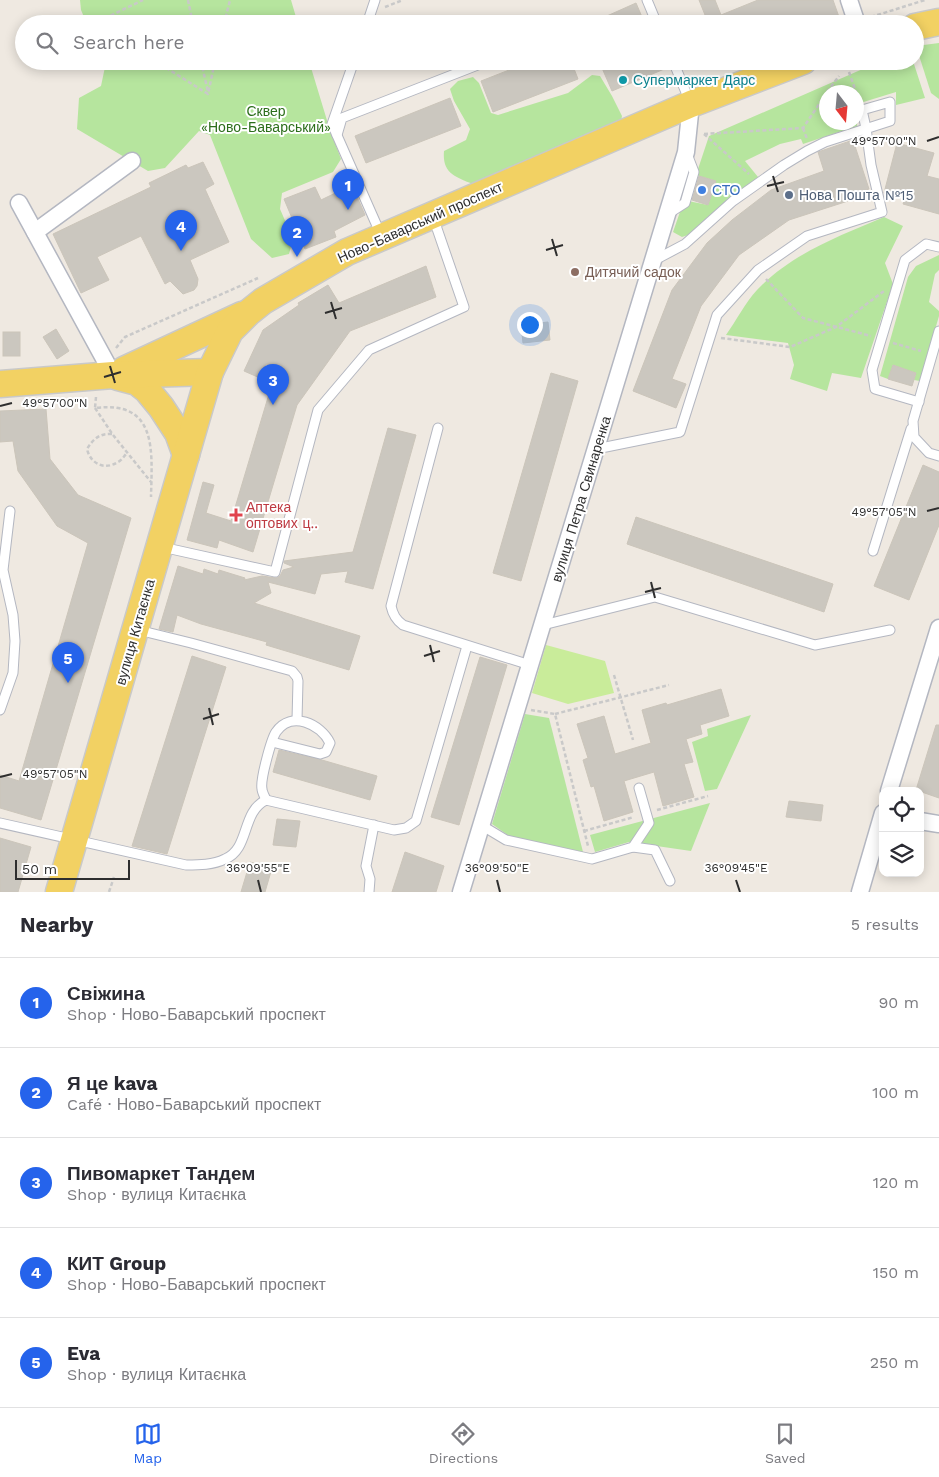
<!DOCTYPE html>
<html lang="en">
<head>
<meta charset="utf-8">
<style>
  body { margin:0; font-family:"Work Sans",sans-serif; background:#f2f2f3; color:#2b2b33 }
  .controls { position:absolute; right:15px; bottom:15px; display:grid; overflow:hidden; border-radius:10px; box-shadow:0 2px 12px #0003 }
  .controls button { width:45px; height:45px; display:grid; place-items:center; padding:0; border:0; border-bottom:1px solid #e1e1e2; background:#fff; color:#2b2b33; font:25px sans-serif }
  .compass { position:absolute; left:819px; top:85px; width:45px; height:45px; border-radius:50%; background:#fff; box-shadow:0 2px 12px #0003; rotate:164deg }
  .scale { position:absolute; left:15px; bottom:12px; width:115px; box-sizing:border-box; padding-left:5px; border:2px solid #2e2e2e; border-top:0; font-size:14px; line-height:18px; white-space:nowrap; color:#2e2e2e; -webkit-text-stroke:4px #fff; paint-order:stroke }
  .you { position:absolute; left:529px; top:324px; width:18px; height:18px; margin:-12px; border:4px solid #fff; border-radius:50%; background:#1a73e8; box-shadow:0 0 0 8px #1a73e833 }
  .badge { display:grid; place-items:center; width:32px; height:32px; border-radius:50%; background:#2563eb; color:#fff; font-size:16px; font-weight:700 }
  .pin { position:absolute; translate:-50% -41px; filter:drop-shadow(0 1px 2px #0008) }
  .pin::after { content:''; position:absolute; top:26px; width:18px; height:15px; background:inherit; clip-path:polygon(0 0,100% 0,50% 100%) }
  .list { margin:0; padding:0; list-style:none }
  h2 { display:flex; justify-content:space-between; align-items:center; height:65px; margin:0; padding:0 20px; font-size:21px }
  h2 small { font-size:16px; font-weight:400; color:#7c7c81 }
  .list li { display:grid; grid-template-columns:32px 1fr auto; gap:15px; align-items:center; box-sizing:border-box; height:90px; padding:0 20px; border-top:1px solid #e1e1e2 }
  .list b { display:block; font-size:19px; white-space:nowrap }
  .list p { margin:0; font-size:16px; white-space:nowrap; color:#7c7c81 }
  .list em { font-size:16px; font-style:normal; color:#7c7c81 }
  .icon { flex:none; width:28px; height:28px; fill:none; stroke:currentColor; stroke-width:2; stroke-linecap:round; stroke-linejoin:round }
  .map { position:relative; flex:none; width:939px; height:892px; overflow:hidden }
  .search { position:absolute; background:#fff; box-shadow:0 2px 12px #0003; left:15px; right:15px; top:15px; height:55px; display:flex; align-items:center; gap:12px; box-sizing:border-box; padding:0 18px; border-radius:28px; color:#7c7c81; font-size:19px }
  .sheet { height:515px; background:#fff }
  nav { display:flex; justify-content:space-around; align-items:center; box-sizing:border-box; height:70px; border-top:1px solid #e1e1e2; background:#fff; font-size:14px; color:#7c7c81 }
  nav a { display:grid; justify-items:center; gap:2px }
  nav .on { color:#2563eb }
  .map>svg:first-child { display:block }
  .green { fill:#b6e59e }
  .pitch { fill:#c9ec9a }
  .building { fill:#cbc7bf; stroke:#cbc5ba }
  .lines { fill:none; stroke-linecap:round; stroke-linejoin:round }
  .lane-casing { stroke:#b4b7c1; stroke-width:11 }
  .street-casing { stroke:#b4b7c1; stroke-width:19 }
  .primary-casing { stroke:#c9c9c9; stroke-width:29 }
  .path { stroke:#c9c9c9; stroke-width:2.5; stroke-dasharray:4 2.5; stroke-linecap:butt }
  .lane { stroke:#fff; stroke-width:9 }
  .street { stroke:#fff; stroke-width:16 }
  .primary { stroke:#f2d163; stroke-width:26 }
  .ticks { fill:none; stroke:#2e2e2e; stroke-width:2 }
  .culture-dot { fill:#0f9aa8; stroke:#fff; stroke-width:2 }
  .shop-dot { fill:#3f7fe0; stroke:#fff; stroke-width:2 }
  .service-dot { fill:#5c6f8a; stroke:#fff; stroke-width:2 }
  .education-dot { fill:#8d6e63; stroke:#fff; stroke-width:2 }
  .health-dot { fill:#e0444e; stroke:#fff; stroke-width:2 }
  .labels { text-anchor:middle; stroke-width:4; stroke-linejoin:round; paint-order:stroke }
  .culture-label { font-size:14px; fill:#0d838f; stroke:#fff; text-anchor:start }
  .park-label { font-size:14px; fill:#2c6e1b; stroke:#fff }
  .shop-label { font-size:14px; fill:#366cbe; stroke:#fff; text-anchor:start }
  .service-label { font-size:14px; fill:#4e5e75; stroke:#fff; text-anchor:start }
  .street-label { font-size:14px; fill:#2e2e2e; stroke:#fff }
  .education-label { font-size:14px; fill:#785e54; stroke:#fff; text-anchor:start }
  .health-label { font-size:14px; fill:#be3a42; stroke:#fff; text-anchor:start }
  .ticks-label { font-size:12px; text-anchor:middle; fill:#2e2e2e; stroke:#fff; stroke-width:4; stroke-linejoin:round; paint-order:stroke }
</style>
</head>
<body>
<div class="map">
<svg width="939" height="892" viewBox="0 0 939 892">
  <rect width="100%" height="100%" fill="#efe9e1"/>
  <g class="green">
    <path d="M80 0H291L298 24H87L81 10Z"/>
    <path d="M939 43V99L931 93 916 46Z"/>
    <path d="M103 61H309L329 127 341 159 333 172 282 193 280 209 293 239 289 254 272 258 251 239 210 135 199 131 165 168 148 171 77 129 79 98 101 86 105 67Z"/>
    <path d="M881 61H913L925 98 896 105V92L857 104 856 92H826V122H857V126L803 144 801 139 780 144 745 161 758 177 691 234 682 237 673 232 681 209 688 201 708 205 716 181 696 175 709 136Z"/>
    <path d="M592 75 600 76 612 96 622 116 619 132 473 184C455 177 442 173 444 151L466 140 470 129 454 101 450 89 458 81 473 77 479 83 491 113 498 115 568 93Z"/>
    <path d="M884 217 903 226 885 263 893 284 861 378 832 373 827 391 790 379 794 365 788 343 726 335C736 321 745 303 757 290 791 254 839 236 884 217Z"/>
    <path d="M939 255V270L935 274 929 302 939 311V316L920 381 914 380 916 373 893 365 888 379 880 376 908 277 916 266Z"/>
    <path d="M525 714 549 718 583 852 509 836 492 824Z"/>
    <path d="M751 715 717 789 705 791 692 742 708 736 707 729Z"/>
    <path d="M710 803 691 851 629 842 595 852 590 835Z"/>
  </g>
  <path class="pitch" d="M546 645 605 661 614 693 568 704 532 693Z"/>
  <g class="building">
    <path d="M699 0H715L721 15 758 0H833L839 17 821 24H700L707 20Z"/>
    <path d="M636 3 645 24H589Z"/>
    <path d="M532 61H571L578 79 493 112 481 81Z"/>
    <path d="M599 61H667L669 67 612 91Z"/>
    <path d="M450 98 461 126 366 163 355 136Z"/>
    <path d="M853 140 869 189 847 196 848 201 789 220 739 255 701 306 672 379 686 384 676 408 633 391 672 290 707 243 732 220 771 190 824 171 818 152Z"/>
    <path d="M897 143 934 153 927 176 939 179V214L903 204 905 199 884 193Z"/>
    <path d="M203 162 214 184 205 189 229 242 190 260 198 279 197 286 194 290 183 294 170 281 165 284 141 236 97 257 109 280 81 293 53 234 151 187 149 183 186 165 188 168Z"/>
    <path d="M699 176 716 181 708 205 692 200Z"/>
    <path d="M352 185 365 215 334 231 336 237 305 249 284 199 315 187 321 200Z"/>
    <path d="M426 266 436 297 350 331 297 405 253 552 219 540 217 548 187 540 203 482 214 485 206 513 231 521 269 394 275 384 272 383 277 368 266 364 260 378 244 371 263 330 299 305 298 303 328 285 339 303Z"/>
    <path d="M548 322 550 340 523 343 521 325Z"/>
    <path d="M56 329 69 351 57 359 43 337Z"/>
    <rect x="3" y="332" width="17" height="24"/>
    <path d="M893 365 916 373 912 386 888 379Z"/>
    <path d="M551 373 578 381 521 581 493 573Z"/>
    <path d="M46 409 50 459 78 495 131 518 41 820 0 808V775L19 781 88 543 57 526 18 471 13 441 0 442V411Z"/>
    <path d="M388 428 416 435 373 589 345 582 348 571 321 574 315 594 268 582 271 593 254 603 360 636 349 670 266 645 267 642 201 624 177 615 173 632 159 629 178 566 203 574 204 569 218 574 219 570 245 578 244 580 262 576 276 578 280 576 283 570 294 567 284 563V561L353 552Z"/>
    <path d="M923 465 939 472V525L909 600 874 586Z"/>
    <path d="M636 517 833 584 824 612 627 544Z"/>
    <path d="M192 656 226 667 167 854 132 846Z"/>
    <path d="M480 657 507 665 459 825 431 817Z"/>
    <path d="M721 689 729 716 700 725 702 734 686 739 693 762 684 764 694 797 663 806 654 772 624 781 633 812 604 821 594 786 591 787 583 760 588 758 577 724 604 716 615 754 651 743 642 710 666 703 667 705Z"/>
    <path d="M936 725H939V798L916 790Z"/>
    <path d="M279 750 322 760 377 776 370 800 273 772Z"/>
    <path d="M789 801 823 805 821 821 786 817Z"/>
    <path d="M277 819 300 821 296 847 273 845Z"/>
    <path d="M0 838 31 847 18 892H0Z"/>
    <path d="M405 852 444 866 436 892H392Z"/>
    <path d="M250 862 272 868 265 892H241Z"/>
  </g>
  <g class="lines">
    <defs>
      <g id="lane">
        <path d="M647 0 657 24"/>
        <path d="M367 24 375 0"/>
        <path d="M354 61 332 124 381 235"/>
        <path d="M673 61 690 102"/>
        <path d="M337 135 342 118 488 61"/>
        <path d="M668 214 685 203 694 172 687 154"/>
        <path d="M939 331 913 421 914 437 929 453 939 456"/>
        <path d="M919 402 875 389 872 370 905 260 926 244 939 247"/>
        <path d="M438 428 391 606C393 615 396 620 403 625L530 665"/>
        <path d="M596 449 680 432 717 315 758 270 807 236 882 212 871 165 866 128 862 110 890 102V121L825 142 807 151 784 165 733 201 685 244 653 261"/>
        <path d="M162 547 275 572 318 410 369 350 464 307 433 217"/>
        <path d="M873 551 911 429"/>
        <path d="M543 625 655 597 815 645 890 630"/>
        <path d="M138 630 191 643 292 671 297 677 298 681 297 720"/>
        <path d="M0 710 13 673 15 641 13 615 3 570 10 511"/>
        <path d="M266 800C265 797 262 792 262 789 260 780 271 740 276 732 291 710 321 724 330 743L326 752 320 754 272 742"/>
        <path d="M0 823 186 865C199 865 213 865 225 859 250 849 241 812 266 800L394 830 406 828 416 821 467 646"/>
        <path d="M481 825 506 840 592 859 633 847 649 823 639 788"/>
        <path d="M633 847 655 850 670 881"/>
        <path d="M369 892 370 879 366 866 374 825"/>
      </g>
      <g id="street">
        <path d="M849 0 857 24"/>
        <path d="M19 203 113 375"/>
        <path d="M35 232 132 161"/>
        <path d="M889 791 939 628"/>
        <path d="M920 821 939 824"/>
        <path d="M461 892 686 152 691 104"/>
        <path d="M860 892 883 813"/>
      </g>
      <g id="primary">
        <path d="M915 27 939 22"/>
        <path d="M124 370 242 315"/>
        <path d="M118 377 137 382 147 390 161 407 178 433 186 455"/>
        <path d="M0 384 113 375 210 372"/>
        <path d="M59 892 210 372 230 331 248 313 263 301 347 252 691 104 803 61"/>
      </g>
    </defs>
    <use href="#lane" class="lane-casing"/>
    <use href="#street" class="street-casing"/>
    <use href="#primary" class="primary-casing"/>
    <g class="path">
      <path d="M188 0 193 24"/>
      <path d="M385 7 403 0"/>
      <path d="M871 17 925 0"/>
      <path d="M93 24 143 0"/>
      <path d="M224 24 230 0"/>
      <path d="M155 61 208 94 215 61"/>
      <path d="M201 61 208 92"/>
      <path d="M849 72 856 92"/>
      <path d="M827 92 839 76"/>
      <path d="M803 128 807 139"/>
      <path d="M704 134 803 128 826 94"/>
      <path d="M704 134 749 174"/>
      <path d="M766 279 803 318 871 336"/>
      <path d="M721 338 790 347 836 327 884 291"/>
      <path d="M893 343 921 351"/>
      <path d="M116 348 125 337 258 278"/>
      <path d="M96 397 95 408C158 400 152 451 151 497"/>
      <path d="M95 408 113 435 151 482"/>
      <path d="M112 434C100 433 93 439 87 449 90 463 104 471 118 462 122 460 124 456 127 453"/>
      <path d="M614 675 633 740"/>
      <path d="M531 710 555 714 588 846"/>
      <path d="M555 714 669 685"/>
      <path d="M657 810 708 796"/>
      <path d="M584 831 634 817"/>
      <path d="M109 892 114 877"/>
    </g>
    <use href="#lane" class="lane"/>
    <use href="#street" class="street"/>
    <use href="#primary" class="primary"/>
  </g>
  <path class="ticks" d="M927 141 939 137M773 176 778 192M767 186 784 182M552 239 557 256M546 250 563 245M331 302 336 319M325 313 342 308M110 366 115 383M104 377 121 372M0 406 12 403M927 511 939 508M651 582 655 598M645 592 661 588M430 645 434 662M424 656 440 651M209 708 213 725M203 719 219 714M0 777 12 774M258 880 261 892M497 880 500 892M736 880 740 892"/>
  <circle class="culture-dot" cx="623" cy="80" r="5"/>
  <circle class="shop-dot" cx="702" cy="190" r="5"/>
  <circle class="service-dot" cx="789" cy="195" r="5"/>
  <circle class="education-dot" cx="575" cy="272" r="5"/>
  <path class="health-dot" d="M233.5 507.5h5v5h5v5h-5v5h-5v-5h-5v-5h5z"/>
  <g class="labels">
    <g class="culture-label">
      <text x="633" y="85">Супермаркет Дарс</text>
    </g>
    <g class="park-label">
      <text x="266" y="116">Сквер<tspan x="266" dy="16">«Ново-Баварський»</tspan></text>
    </g>
    <g class="shop-label">
      <text x="712" y="195">СТО</text>
    </g>
    <g class="service-label">
      <text x="799" y="200">Нова Пошта №15</text>
    </g>
    <g class="street-label">
      <text transform="translate(420 222) rotate(-24)" y="5">Ново-Баварський проспект</text>
      <text transform="translate(581 499) rotate(-73)" y="5">вулиця Петра Свинаренка</text>
      <text transform="translate(135 632) rotate(-74)" y="5">вулиця Китаєнка</text>
    </g>
    <g class="education-label">
      <text x="585" y="277">Дитячий садок</text>
    </g>
    <g class="health-label">
      <text x="246" y="512">Аптека<tspan x="246" dy="16">оптових ц‥</tspan></text>
    </g>
  </g>
  <g class="ticks-label">
    <text x="884" y="145">49°57'00"N</text>
    <text x="55" y="407">49°57'00"N</text>
    <text x="884" y="516">49°57'05"N</text>
    <text x="55" y="778">49°57'05"N</text>
    <text x="258" y="872">36°09'55"E</text>
    <text x="497" y="872">36°09'50"E</text>
    <text x="736" y="872">36°09'45"E</text>
  </g>
</svg>
<div class="controls">
<button><svg class="icon" aria-label="locate" viewBox="0 0 24 24"><circle cx="12" cy="12" r="6"/><path d="M12 2v4M12 18v4M2 12h4M18 12h4"/></svg></button>
<button><svg class="icon" aria-label="layers" viewBox="0 0 24 24"><path d="M12 4l9 5-9 5-9-5zM3 14l9 5 9-5"/></svg></button>
</div>
<svg class="compass" viewBox="-18 -18 36 36"><path d="M0-13l5 13h-10z" fill="#e53935"/><path d="M0 13l5-13h-10z" fill="#7c7c81"/></svg>
<div class="scale">50 m</div>
<div class="you"></div>
<div class="pin badge" style="left:348px;top:210px">1</div>
<div class="pin badge" style="left:297px;top:257px">2</div>
<div class="pin badge" style="left:273px;top:405px">3</div>
<div class="pin badge" style="left:181px;top:251px">4</div>
<div class="pin badge" style="left:68px;top:683px">5</div>
<div class="search"><svg class="icon" aria-label="search" viewBox="0 0 24 24"><circle cx="10" cy="10" r="6"/><path d="M15 15l6 6"/></svg>Search here</div>
</div>
<section class="sheet">
<h2>Nearby<small>5 results</small></h2>
<ul class="list">
<li><span class="badge">1</span><div><b>Свіжина</b><p>Shop · Ново-Баварський проспект</p></div><em>90 m</em></li>
<li><span class="badge">2</span><div><b>Я це kava</b><p>Café · Ново-Баварський проспект</p></div><em>100 m</em></li>
<li><span class="badge">3</span><div><b>Пивомаркет Тандем</b><p>Shop · вулиця Китаєнка</p></div><em>120 m</em></li>
<li><span class="badge">4</span><div><b>КИТ Group</b><p>Shop · Ново-Баварський проспект</p></div><em>150 m</em></li>
<li><span class="badge">5</span><div><b>Eva</b><p>Shop · вулиця Китаєнка</p></div><em>250 m</em></li>
</ul>
</section>
<nav>
<a class="on"><svg class="icon" aria-label="map" viewBox="0 0 24 24"><path d="M3 6l6-2 6 2 6-2v14l-6 2-6-2-6 2zM9 4v14M15 6v14"/></svg>Map</a>
<a><svg class="icon" aria-label="directions" viewBox="0 0 24 24"><path d="M12 3l9 9-9 9-9-9zM9 14v-3h6M13 9l2 2-2 2"/></svg>Directions</a>
<a><svg class="icon" aria-label="saved" viewBox="0 0 24 24"><path d="M7 4h10v16l-5-4-5 4z"/></svg>Saved</a>
</nav>
</body>
</html>
